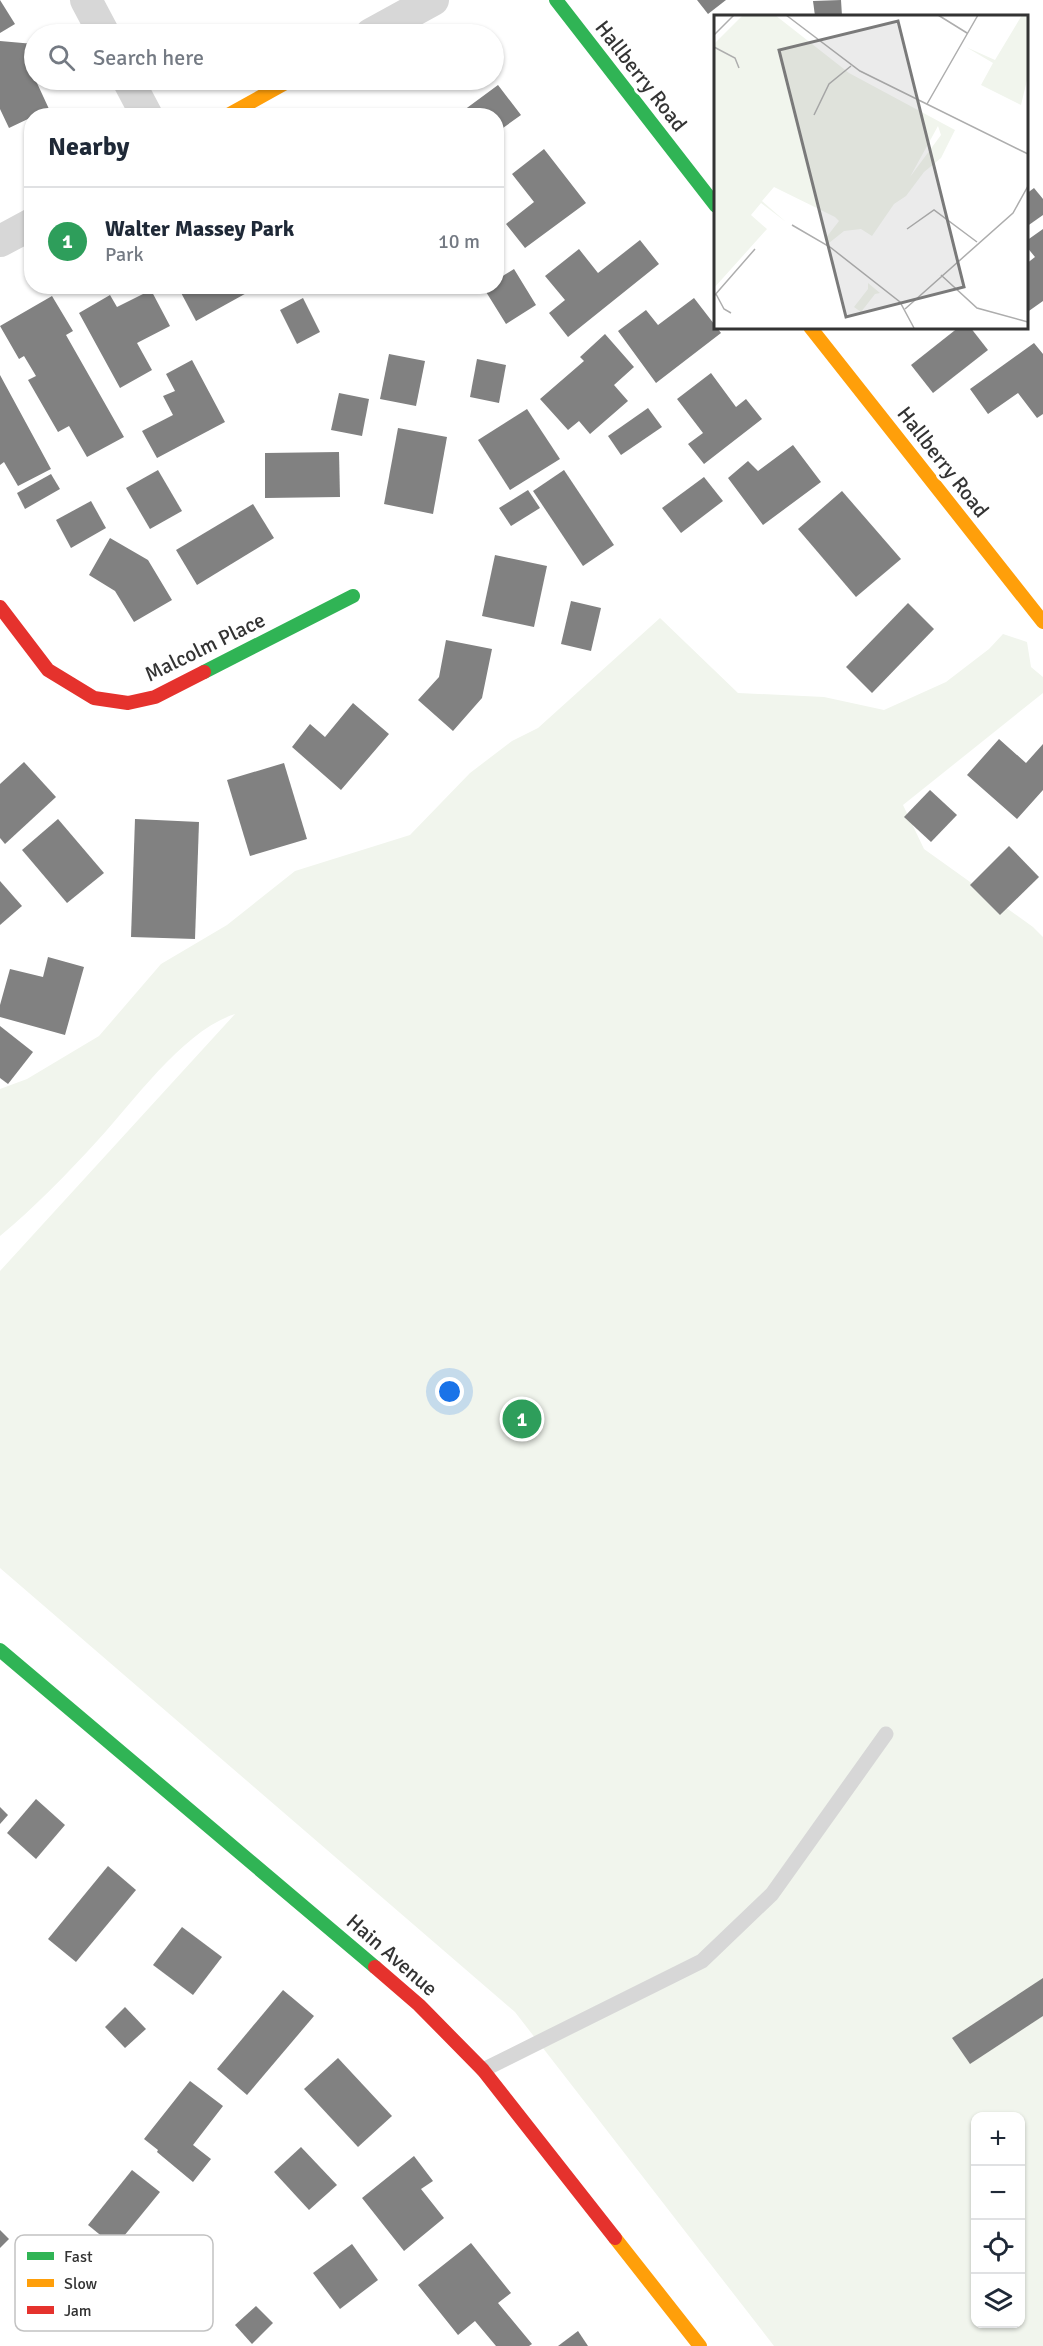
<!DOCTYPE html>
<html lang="en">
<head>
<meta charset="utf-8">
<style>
  body { margin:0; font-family:Signika,sans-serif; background:#f6f6f7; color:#1f2937 }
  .controls { position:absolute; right:18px; bottom:18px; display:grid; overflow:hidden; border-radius:12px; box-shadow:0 2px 4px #0004 }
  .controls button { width:54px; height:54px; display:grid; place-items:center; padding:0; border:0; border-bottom:2px solid #e0e1e3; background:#fff; color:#1f2937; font:30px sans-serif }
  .you { position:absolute; left:450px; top:1392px; width:21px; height:21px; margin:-15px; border:4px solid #fff; border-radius:50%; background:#1a73e8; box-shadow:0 0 0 9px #1a73e833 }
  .badge { display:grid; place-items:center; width:39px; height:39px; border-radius:50%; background:#7a7a7a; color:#fff; font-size:20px; font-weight:700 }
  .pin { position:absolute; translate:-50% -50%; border:3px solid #fff; box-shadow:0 2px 6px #0006 }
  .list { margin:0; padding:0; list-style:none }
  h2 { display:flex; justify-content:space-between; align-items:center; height:78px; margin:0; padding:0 24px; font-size:26px }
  h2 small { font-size:20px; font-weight:400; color:#747a83 }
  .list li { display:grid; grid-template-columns:39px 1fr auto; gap:18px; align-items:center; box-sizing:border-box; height:108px; padding:0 24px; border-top:2px solid #e0e1e3 }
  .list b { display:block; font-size:22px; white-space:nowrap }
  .list p { margin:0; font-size:20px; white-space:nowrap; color:#747a83 }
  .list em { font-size:20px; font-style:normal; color:#747a83 }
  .icon { flex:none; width:33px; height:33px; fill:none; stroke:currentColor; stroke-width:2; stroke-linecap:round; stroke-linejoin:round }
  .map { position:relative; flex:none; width:1043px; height:2346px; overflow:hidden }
  .search { position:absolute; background:#fff; box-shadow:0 2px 4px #0004; left:24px; top:24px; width:480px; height:66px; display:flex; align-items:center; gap:15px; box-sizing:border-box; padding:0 21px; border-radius:33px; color:#747a83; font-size:22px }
  .panel { position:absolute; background:#fff; box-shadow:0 2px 4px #0004; left:24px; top:108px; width:480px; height:186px; border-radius:24px }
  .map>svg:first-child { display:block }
  .green { fill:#f1f5ed; fill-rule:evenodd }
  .building { fill:#818181 }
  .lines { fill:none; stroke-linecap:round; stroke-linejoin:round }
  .lane { stroke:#d7d7d7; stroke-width:15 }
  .street { stroke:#d7d7d7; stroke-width:32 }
  .fast { stroke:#30b455; stroke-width:14 }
  .slow { stroke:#ff9f0a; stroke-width:14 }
  .jam { stroke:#e5322d; stroke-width:14 }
  .labels { text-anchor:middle; stroke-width:6; stroke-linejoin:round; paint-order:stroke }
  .street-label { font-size:21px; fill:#333; stroke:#fff }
  .inset-road { fill:none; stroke:#adadad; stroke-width:1.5 }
  .view { fill:#7a7a7a; fill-opacity:0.15; stroke:#7a7a7a; stroke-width:3 }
  .inset-edge { fill:none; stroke:#333; stroke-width:3 }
  .key { fill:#fff; stroke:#c2c2c2; stroke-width:1.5 }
  .key-label { font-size:16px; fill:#333 }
</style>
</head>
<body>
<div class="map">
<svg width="1043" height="2346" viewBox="0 0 1043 2346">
  <rect width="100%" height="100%" fill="#fff"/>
  <path class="green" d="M660 618 738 693 824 697 884 710 946 682 989 649 1003 634 1027 642 1031 667 1043 677V693L903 805 924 849 1033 927 1043 937V2346H774L515 2012 0 1568V1271L235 1014C184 1030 134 1101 98 1140 68 1173 35 1207 0 1236V1089L27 1079 99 1036 161 964 227 925 295 871 410 835 470 773 512 741 538 728ZM976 2116H1020V2324H976Z"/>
  <g class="building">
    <path d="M0 0 15 24 0 33Z"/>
    <path d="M697 0H726L708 14Z"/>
    <path d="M841 0 842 16H815L813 1Z"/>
    <path d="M0 41 34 44V80H38L37 83 49 109 9 128 0 109Z"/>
    <path d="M498 85 521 115 496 133V116H456Z"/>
    <path d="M544 149 586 203 525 248 506 224 534 202 512 174Z"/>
    <path d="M1034 188 1043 199V215L1026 227V194Z"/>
    <path d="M1043 229V301L1026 313V264L1035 257 1026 246V241Z"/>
    <path d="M640 240 659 264 568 337 549 313 565 300 545 276 579 249 598 273Z"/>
    <path d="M514 269 536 305 506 324 483 287 496 286V280Z"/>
    <path d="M184 286H250L252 290 196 321 179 289Z"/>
    <path d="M151 290 170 326 137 343 152 370 120 388 79 313 110 295 117 307Z"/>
    <path d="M52 296 73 331 66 335 124 437 87 457 69 426 58 432 28 380 36 376 24 356 19 359 0 326Z"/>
    <path d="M303 298 320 332 297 344 280 310Z"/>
    <path d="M694 298 721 333 656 383 618 331 646 310 658 325Z"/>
    <path d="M959 327H970L988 350 933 393 911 365Z"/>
    <path d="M605 334 634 367 614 385 628 401 590 434 579 421 568 430 540 399 584 361 580 357Z"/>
    <path d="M1034 343 1043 354V414L1037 418 1018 393 988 414 970 389Z"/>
    <path d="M389 354 425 361 416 406 380 399Z"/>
    <path d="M477 359 506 365 499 403 470 397Z"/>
    <path d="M192 360 225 422 157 458 142 431 173 415 163 396 175 391 166 374Z"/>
    <path d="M711 373 736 407 746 399 762 419 704 464 688 444 703 433 677 399Z"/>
    <path d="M0 375 51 469 18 486 4 462 0 465Z"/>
    <path d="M339 393 369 399 362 436 331 430Z"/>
    <path d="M648 408 662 427 621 455 608 436Z"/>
    <path d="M527 409 560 459 510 490 478 440Z"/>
    <path d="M398 428 447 437 433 514 384 504Z"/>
    <path d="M793 445 821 482 763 525 728 478 748 461 758 471Z"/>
    <path d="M339 452 340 497 265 498V453Z"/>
    <path d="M158 470 182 511 150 529 126 488Z"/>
    <path d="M564 470 614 545 583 566 533 491Z"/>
    <path d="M51 474 60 489 25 509 17 493Z"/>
    <path d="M704 477 723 501 681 533 662 508Z"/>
    <path d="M528 490 540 508 511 526 499 508Z"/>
    <path d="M842 491 901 559 856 597 798 529Z"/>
    <path d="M91 501 106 528 71 548 56 520Z"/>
    <path d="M253 504 274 538 197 585 176 550Z"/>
    <path d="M110 538 148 560 172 600 134 622 115 591 89 575Z"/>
    <path d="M495 555 547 566 534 627 482 616Z"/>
    <path d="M571 601 601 608 591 651 561 644Z"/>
    <path d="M908 603 934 629 872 693 846 667Z"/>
    <path d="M446 640 492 649 482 698 453 731 418 700 439 677Z"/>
    <path d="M353 703 389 734 341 790 292 747 310 724 325 737Z"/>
    <path d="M999 739 1026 763 1043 744V790L1017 819 967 775Z"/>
    <path d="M24 762 56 797 5 844 0 838V784Z"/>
    <path d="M284 763 307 839 250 856 227 780Z"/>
    <path d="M930 790 957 815 931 842 904 817Z"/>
    <path d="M58 819 104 873 67 903 22 850Z"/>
    <path d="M135 819 199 822 195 939 131 937Z"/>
    <path d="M1009 846 1039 877 1000 915 970 885Z"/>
    <path d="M0 881 22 906 0 925Z"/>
    <path d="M48 957 84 967 65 1035 0 1017V1005L10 969 43 977Z"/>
    <path d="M0 1026 33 1052 8 1084 0 1078Z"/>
    <path d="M36 1799 65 1825 36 1859 7 1833Z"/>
    <path d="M0 1807 8 1815 0 1824Z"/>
    <path d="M108 1866 136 1890 76 1962 48 1939Z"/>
    <path d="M182 1927 222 1957 193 1995 153 1965Z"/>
    <path d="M1043 1978V2016L970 2064 952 2038Z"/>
    <path d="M283 1990 314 2016 247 2095 217 2069Z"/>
    <path d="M125 2007 146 2029 125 2048 105 2027Z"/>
    <path d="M338 2058 392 2116 358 2147 304 2089Z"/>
    <path d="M190 2081 223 2106 193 2145 211 2159 193 2182 157 2152 158 2150 144 2139Z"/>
    <path d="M301 2147 337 2185 309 2210 274 2172Z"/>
    <path d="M414 2156 433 2181 421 2189 444 2218 404 2251 362 2198Z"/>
    <path d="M132 2170 160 2192 115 2247 88 2225Z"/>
    <path d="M0 2230 9 2239 0 2248Z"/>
    <path d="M471 2243 511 2293 498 2303 532 2344 529 2346H496L475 2321 458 2335 418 2285Z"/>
    <path d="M352 2244 378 2280 340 2309 313 2273Z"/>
    <path d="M256 2306 273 2323 252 2344 235 2325Z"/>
    <path d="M578 2331 588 2346H558Z"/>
  </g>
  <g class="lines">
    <path class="lane" d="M483 2070 702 1961 772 1894 886 1734"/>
    <g class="street">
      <path d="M86 0 104 34"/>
      <path d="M371 34 433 0"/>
      <path d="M128 80 147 116"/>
      <path d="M0 241 32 224"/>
    </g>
    <g class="fast">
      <path d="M556 0 716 206"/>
      <path d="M204 672 353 596"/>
      <path d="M0 1650 375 1967"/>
    </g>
    <g class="slow">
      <path d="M226 116 291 80"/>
      <path d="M810 327 1043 622"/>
      <path d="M615 2238 700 2346"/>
    </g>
    <g class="jam">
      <path d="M0 607 48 670 94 698 128 703 155 697 204 672"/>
      <path d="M375 1967 419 2005 483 2070 615 2238"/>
    </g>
  </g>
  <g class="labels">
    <g class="street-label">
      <text transform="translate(641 76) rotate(52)" y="7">Hallberry Road</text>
      <text transform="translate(943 462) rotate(52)" y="7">Hallberry Road</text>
      <text transform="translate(205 647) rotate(-26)" y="7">Malcolm Place</text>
      <text transform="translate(392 1955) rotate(41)" y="7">Hain Avenue</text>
    </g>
  </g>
  <g transform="translate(714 15)">
    <rect width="314" height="314" fill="#fff"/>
    <path d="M29 0H61L135 58 241 115 227 143 210 157 192 181 180 189 158 221 147 214 130 216 115 228 111 224 125 206 121 202 60 172 48 186 72 207 47 188 37 200 53 214 0 273V29ZM224 111 227 120 196 162ZM308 0H313L314 61 307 90 267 70 279 48 252 32 281 45ZM154 268 166 278 161 279 147 297 140 292 154 274Z" fill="#f1f5ed" fill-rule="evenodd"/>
    <path class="inset-road" d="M72 0 146 56 314 139M224 0 253 18M0 20 20 0M0 32 21 43 25 53M213 89 264 0M100 100 115 69 137 51M78 210 116 232 186 287 200 313M193 214 220 195 263 227M227 260 263 293 314 307M2 279 10 294 17 298M0 281 41 234M191 294 299 198 314 171"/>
    <path class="view" d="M184 6 250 272 132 302 65 35Z"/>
    <rect width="314" height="314" class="inset-edge"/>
  </g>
  <rect x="15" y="2235" width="198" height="96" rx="9" class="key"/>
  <rect x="27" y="2252" width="27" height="8" fill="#30b455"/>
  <rect x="27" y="2279" width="27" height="8" fill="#ff9f0a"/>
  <rect x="27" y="2306" width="27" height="8" fill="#e5322d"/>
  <g class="key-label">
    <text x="64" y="2262">Fast</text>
    <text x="64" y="2289">Slow</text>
    <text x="64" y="2316">Jam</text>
  </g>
</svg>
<div class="controls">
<button>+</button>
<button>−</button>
<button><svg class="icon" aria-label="locate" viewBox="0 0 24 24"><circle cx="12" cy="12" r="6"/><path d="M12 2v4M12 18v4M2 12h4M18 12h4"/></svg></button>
<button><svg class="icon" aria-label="layers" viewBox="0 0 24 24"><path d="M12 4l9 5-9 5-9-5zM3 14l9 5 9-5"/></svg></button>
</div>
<div class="you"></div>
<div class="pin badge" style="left:522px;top:1419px;background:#2e9e5b">1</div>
<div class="search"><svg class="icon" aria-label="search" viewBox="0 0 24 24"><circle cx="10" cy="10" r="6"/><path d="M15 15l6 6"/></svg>Search here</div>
<section class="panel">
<h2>Nearby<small></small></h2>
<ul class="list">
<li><span class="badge" style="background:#2e9e5b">1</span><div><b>Walter Massey Park</b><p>Park</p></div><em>10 m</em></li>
</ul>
</section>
</div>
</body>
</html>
